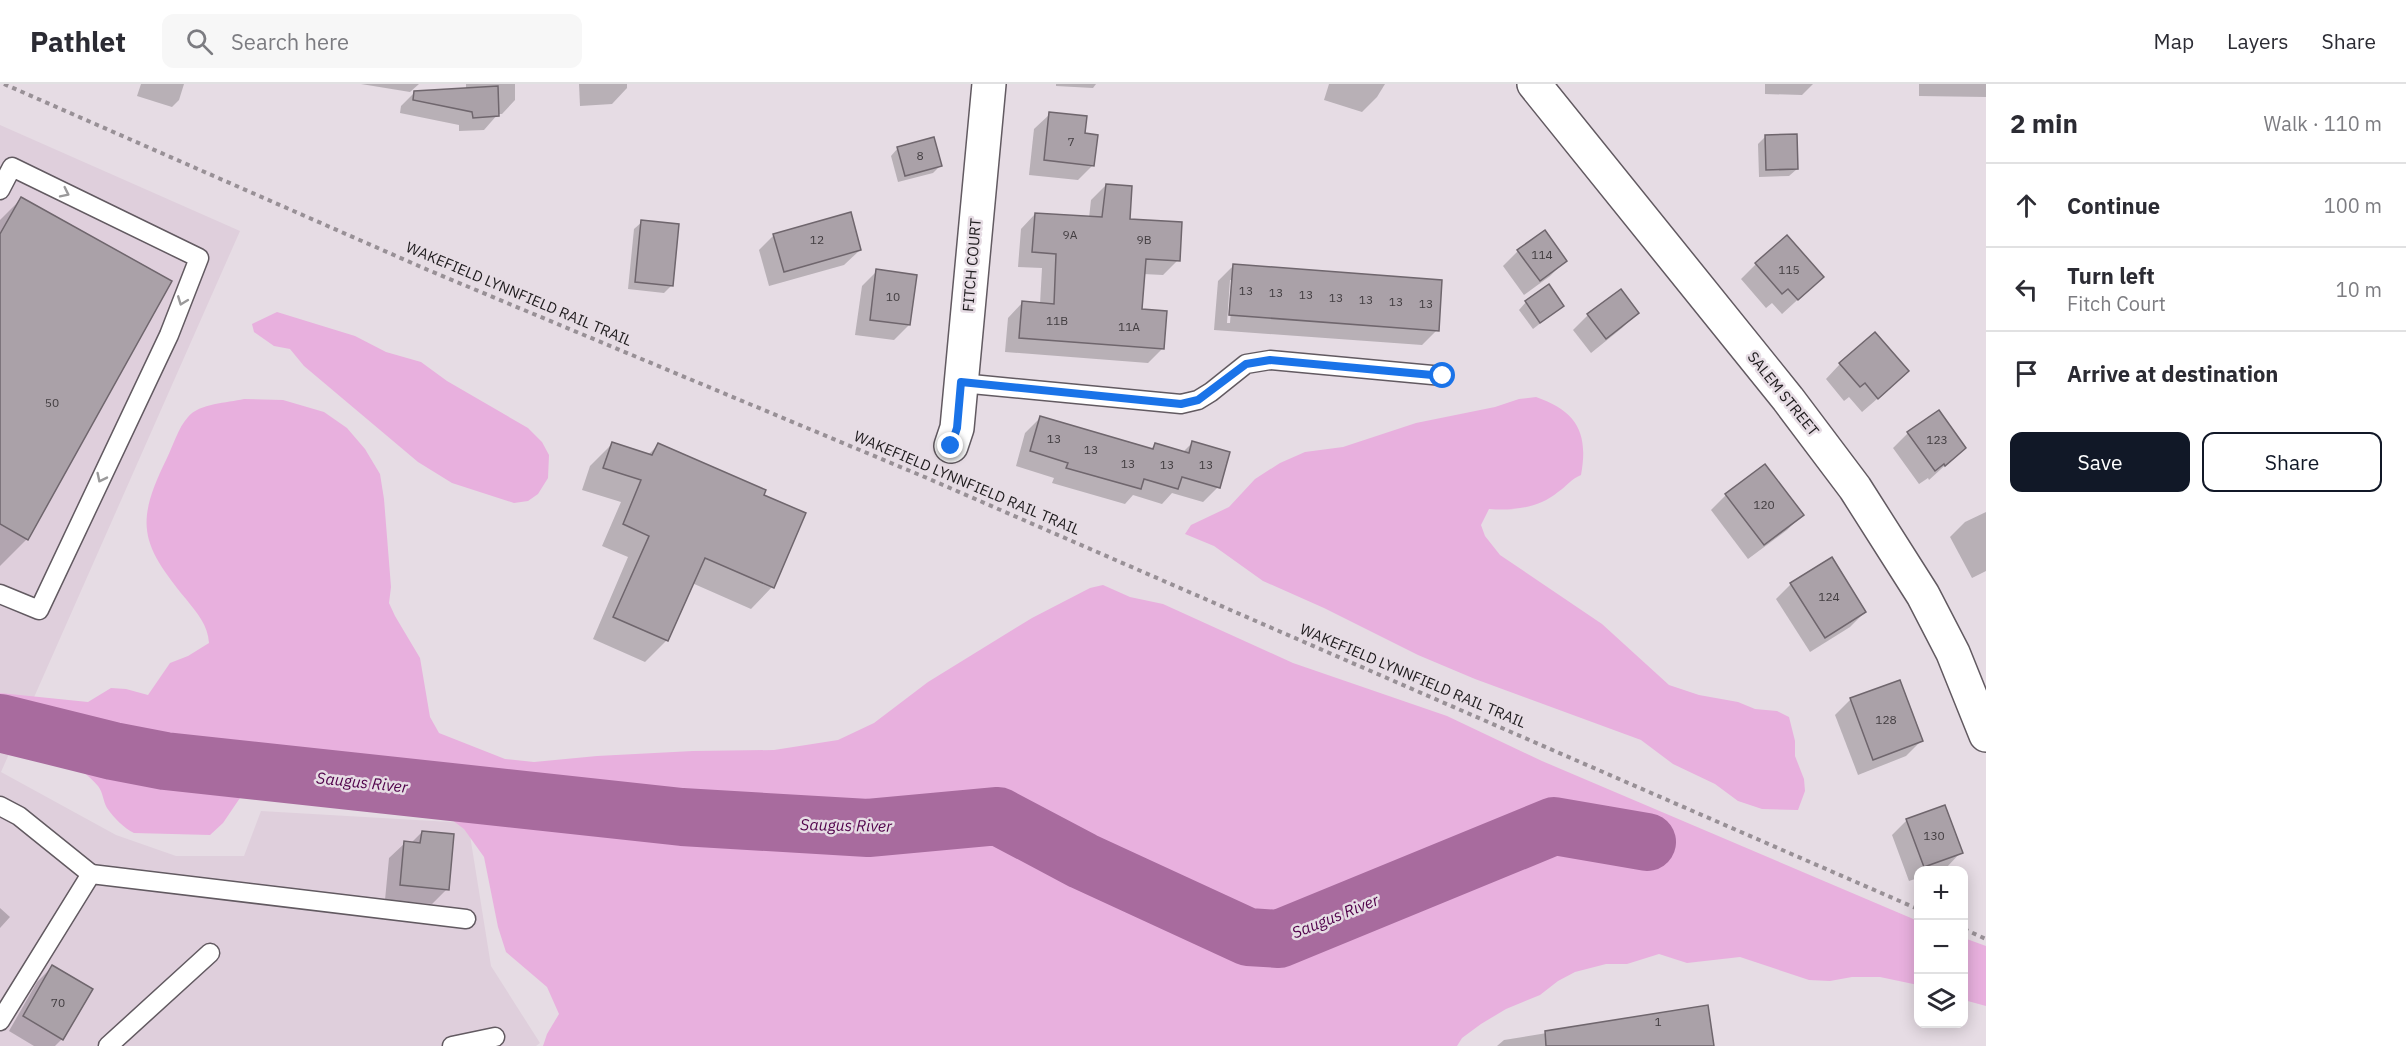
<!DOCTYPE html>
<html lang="en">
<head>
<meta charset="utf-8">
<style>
  body { margin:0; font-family:"IBM Plex Sans",sans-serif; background:#f7f7f7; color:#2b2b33 }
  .controls { position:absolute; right:18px; bottom:18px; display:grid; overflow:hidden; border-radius:12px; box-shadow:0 3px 15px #0003 }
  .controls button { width:54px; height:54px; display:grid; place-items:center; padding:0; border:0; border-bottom:2px solid #e1e1e2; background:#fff; color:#2b2b33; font:30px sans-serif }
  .stop { position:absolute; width:18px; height:18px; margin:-14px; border:4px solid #1a73e8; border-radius:50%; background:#fff }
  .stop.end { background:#1a73e8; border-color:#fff; box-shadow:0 2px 6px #0008 }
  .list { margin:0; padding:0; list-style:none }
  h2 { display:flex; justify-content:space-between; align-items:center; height:78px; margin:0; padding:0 24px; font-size:26px }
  h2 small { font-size:20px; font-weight:400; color:#7c7c81 }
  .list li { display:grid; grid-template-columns:39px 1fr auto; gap:18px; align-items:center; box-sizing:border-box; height:84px; padding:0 24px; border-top:2px solid #e1e1e2 }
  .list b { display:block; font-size:22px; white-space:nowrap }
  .list p { margin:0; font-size:20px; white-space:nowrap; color:#7c7c81 }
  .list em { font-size:20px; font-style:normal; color:#7c7c81 }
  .actions { display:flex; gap:12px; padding:18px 24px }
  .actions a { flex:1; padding:14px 0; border:2px solid #111827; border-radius:12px; text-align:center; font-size:21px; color:#111827 }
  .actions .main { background:#111827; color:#fff }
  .icon { flex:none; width:33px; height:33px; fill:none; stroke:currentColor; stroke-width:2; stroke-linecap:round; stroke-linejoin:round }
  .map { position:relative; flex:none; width:1986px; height:962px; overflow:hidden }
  header { display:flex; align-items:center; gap:36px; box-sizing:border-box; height:84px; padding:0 30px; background:#fff; border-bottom:2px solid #e1e1e2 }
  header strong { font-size:28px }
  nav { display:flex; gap:33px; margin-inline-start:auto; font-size:21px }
  .search { width:420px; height:54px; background:#f7f7f7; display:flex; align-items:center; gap:15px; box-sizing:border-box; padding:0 21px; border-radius:12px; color:#7c7c81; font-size:22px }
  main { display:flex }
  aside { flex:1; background:#fff }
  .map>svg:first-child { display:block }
  .built { fill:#dfcfdc }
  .green { fill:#e8b0de }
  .shadow { fill:#0003; fill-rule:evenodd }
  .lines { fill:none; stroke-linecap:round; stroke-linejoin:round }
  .river { stroke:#a86b9e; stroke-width:58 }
  .building { fill:#aaa1a8; stroke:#6f666d; stroke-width:1.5 }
  .lane-casing { stroke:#625a61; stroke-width:21 }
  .street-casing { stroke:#625a61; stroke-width:36 }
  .secondary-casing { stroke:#625a61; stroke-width:36 }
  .path { stroke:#989096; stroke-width:4; stroke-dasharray:4.5 4.5; stroke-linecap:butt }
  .lane { stroke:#fff; stroke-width:18 }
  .street { stroke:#fff; stroke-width:33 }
  .secondary { stroke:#fff; stroke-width:33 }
  .oneway { stroke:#9a999a }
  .route { stroke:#1a73e8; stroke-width:8 }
  .labels { text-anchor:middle; stroke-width:5; stroke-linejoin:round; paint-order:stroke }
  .number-label { font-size:12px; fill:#423d40 }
  .street-label { font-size:15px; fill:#1f1c1e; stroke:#e6dce4 }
  .water-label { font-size:16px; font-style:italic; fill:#50014a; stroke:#e6dce4 }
</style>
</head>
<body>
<header>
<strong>Pathlet</strong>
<div class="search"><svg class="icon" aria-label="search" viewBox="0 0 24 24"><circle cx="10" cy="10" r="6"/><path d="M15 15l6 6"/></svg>Search here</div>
<nav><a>Map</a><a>Layers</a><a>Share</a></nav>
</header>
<main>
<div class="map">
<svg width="1986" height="962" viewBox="0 0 1986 962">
  <rect width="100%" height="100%" fill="#e6dce4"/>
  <path class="built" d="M0 41 240 147 1 688 116 751 176 772H244L261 727 468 739 491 882 540 959 536 962H0Z"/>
  <g class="green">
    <path d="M277 228 355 252 386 268 421 278 447 297 528 344 542 358 549 371 548 394 538 410 528 417 514 419 452 399 418 378 304 282 290 265 274 262 254 248 252 240Z"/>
    <path d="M1536 313C1576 327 1589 348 1581 391 1571 395 1567 402 1558 408 1539 424 1513 427 1489 425L1481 441 1485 452 1500 471 1602 540 1669 601 1699 611 1738 618 1755 625 1777 627 1789 633 1795 657V672L1804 695 1805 707 1798 726 1762 725 1738 717 1715 700 1673 680 1641 656 1475 595 1418 571 1324 524 1263 497 1214 462 1185 450 1191 441 1229 423 1255 395 1280 379 1305 368 1343 363 1416 339 1495 323 1519 315Z"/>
    <path d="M244 315 283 316 324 328 347 344 365 365 380 390 384 415 391 503 389 519 395 532 420 574 430 633 439 649 505 675 534 678 597 672 693 667 774 666 838 656 874 639 928 598 1032 534 1090 504 1103 501 1130 513 1163 520 1293 579 1447 632 1542 677 1918 837V901L1880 893H1852L1830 897 1809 896 1740 873 1687 879 1659 870 1627 880H1606L1575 888 1558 897 1540 911 1506 925 1481 940 1462 954 1457 962H543L547 950 559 930 547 903 506 868 498 843 484 773 464 745 452 736 435 728 390 715 286 707 244 708 223 739 210 751 134 749C124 744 114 734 107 724 103 717 103 708 98 702 73 672 34 670 0 659V609L88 618 111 604 126 605 148 611 170 579 188 572 209 559C208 541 197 529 186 515 140 459 135 439 167 374 173 362 178 344 188 333 200 319 227 319 244 315Z"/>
    <path d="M1964 854 1986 862V922L1964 916Z"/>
  </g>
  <g class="shadow">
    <path d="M141 0H184L179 16 172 23 137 12Z"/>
    <path d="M361 0H419L410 8Z"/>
    <path d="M466 0H515V16L502 30H498L484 46 459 47V41L400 29 401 22 415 8 466 6Z"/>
    <path d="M579 0H627V4L612 20 580 22Z"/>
    <path d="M1056 0H1096L1093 4 1056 2Z"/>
    <path d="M1329 0H1385L1377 13 1362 28 1324 16Z"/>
    <path d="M1765 0H1813L1802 11 1765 10Z"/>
    <path d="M1919 0H1986V13L1919 12Z"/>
    <path d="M1050 30 1093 81 1078 96 1029 91 1034 45Z"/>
    <path d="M1765 53 1797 85 1789 92 1759 93 1758 60Z"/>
    <path d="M898 64 941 81 933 89 898 98 891 72Z"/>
    <path d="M1106 101 1128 136 1178 176 1163 191 1143 190 1141 227 1163 264 1148 279 1005 268 1008 234 1022 219 1040 220 1042 184 1018 183 1021 145 1035 130 1089 134 1091 116Z"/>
    <path d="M21 115 27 455 0 482V136Z"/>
    <path d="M642 138 671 202 664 209 628 205 634 145Z"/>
    <path d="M774 151 860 166 844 181 769 202 759 166Z"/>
    <path d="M1518 167 1565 177 1550 192 1524 211 1503 182Z"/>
    <path d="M1756 180 1806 208 1782 230 1772 219 1766 224 1741 195Z"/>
    <path d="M1233 182 1437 246 1422 261 1214 246 1218 197ZM1230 196H1233L1230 239H1227Z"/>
    <path d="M877 187 909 241 894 256 855 251 862 202Z"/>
    <path d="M1526 218 1562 222 1533 245 1519 226Z"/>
    <path d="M1637 229 1622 244 1591 269 1573 246 1588 231Z"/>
    <path d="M1840 280 1892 302 1862 328 1849 313 1844 317 1826 295Z"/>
    <path d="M1938 328 1964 364 1929 396 1928 394 1919 400 1893 364 1908 349Z"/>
    <path d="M1040 334 1150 366 1155 361 1182 369 1193 358 1218 403 1203 418 1172 409 1162 420 1133 411 1125 420 1052 399 1054 394 1016 382 1025 349Z"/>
    <path d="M612 360 648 371 658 361 762 412 772 503 751 525 692 499 667 556 645 578 593 555 628 473 602 462 621 418 582 406 590 382Z"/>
    <path d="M1765 382 1802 431 1787 446 1748 475 1711 426 1726 411Z"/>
    <path d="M1986 428V487L1972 494 1950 453 1965 438Z"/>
    <path d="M1791 500 1865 528 1850 543 1810 568 1776 515Z"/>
    <path d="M1899 598 1921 657 1906 672 1858 691 1835 631 1850 616Z"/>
    <path d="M1907 736 1961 768 1946 784 1938 786H1918V794L1909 797 1892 751Z"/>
    <path d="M422 748 447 805 432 820 385 816 389 774 405 759H411Z"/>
    <path d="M0 824 10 833 0 844Z"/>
    <path d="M52 883 62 955 55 962H34L9 947 37 898Z"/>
    <path d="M1706 923 1713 962H1497L1504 956Z"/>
  </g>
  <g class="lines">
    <path class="river" d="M0 639 113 667 165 677 682 733 868 744 998 732 1083 777 1248 853 1279 855 1554 742 1647 758"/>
  </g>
  <g class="building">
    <path d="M498 2 499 32 473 34 472 28 413 16 414 7Z"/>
    <path d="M1049 28 1087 32 1085 49 1098 51 1094 82 1044 76Z"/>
    <path d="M1797 50 1798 85 1766 86 1765 51Z"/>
    <path d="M934 53 942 82 905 92 897 63Z"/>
    <path d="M1106 100 1132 102 1130 135 1182 138 1180 177 1146 175 1142 225 1167 227 1164 265 1019 254 1022 217 1054 220 1056 170 1032 168 1035 129 1102 133Z"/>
    <path d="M21 113 172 197 28 456 0 440V150Z"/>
    <path d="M851 128 861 166 784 188 773 150Z"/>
    <path d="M641 136 679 140 673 202 635 198Z"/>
    <path d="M1545 146 1567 177 1540 197 1517 166Z"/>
    <path d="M1787 151 1824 193 1798 216 1788 205 1782 210 1755 179Z"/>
    <path d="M1233 180 1442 196 1439 247 1229 231Z"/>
    <path d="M876 185 917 191 910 241 870 236Z"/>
    <path d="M1549 200 1564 222 1540 239 1525 217Z"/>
    <path d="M1621 205 1639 229 1606 255 1587 230Z"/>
    <path d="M1875 248 1909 287 1878 315 1865 299 1860 303 1839 279Z"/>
    <path d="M1939 326 1966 364 1945 382 1944 380 1935 387 1907 348Z"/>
    <path d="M1040 332 1153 365 1155 359 1189 369 1192 357 1230 368 1220 404 1182 393 1178 405 1144 395 1141 405 1066 384 1068 379 1030 367Z"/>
    <path d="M612 358 652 371 658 359 766 406 764 411 806 429 774 504 705 474 668 557 613 533 649 452 623 440 641 396 603 384Z"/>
    <path d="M1765 380 1804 431 1764 461 1725 410Z"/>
    <path d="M1832 473 1866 528 1825 554 1790 499Z"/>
    <path d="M1900 596 1923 657 1873 676 1850 614Z"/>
    <path d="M1945 721 1963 769 1924 783 1906 735Z"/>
    <path d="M422 747 454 750 449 806 400 801 404 757 420 759Z"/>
    <path d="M52 881 93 905 63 956 23 932Z"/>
    <path d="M1708 921 1714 962H1546L1545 947Z"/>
  </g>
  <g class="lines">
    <defs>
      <g id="lane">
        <path d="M0 106 12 83 199 174 169 251 39 526 0 510"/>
        <path d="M961 299 1181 320 1198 316 1211 308 1246 280 1270 276 1443 292"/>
        <path d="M0 722 19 732 91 790"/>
        <path d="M0 937 91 790 466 835"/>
        <path d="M108 962 210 869"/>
        <path d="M452 962 495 953"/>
      </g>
      <path id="street" d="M951 362 957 344 989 0"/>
      <path id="secondary" d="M1534 0 1788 315 1855 404 1923 511 1953 569 1986 651"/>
    </defs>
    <use href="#lane" class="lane-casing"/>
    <use href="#street" class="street-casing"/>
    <use href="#secondary" class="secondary-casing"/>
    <g class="path">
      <path d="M4 0 428 186 927 394 1918 825"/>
      <path d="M1964 845 1986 855"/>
    </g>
    <use href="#lane" class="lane"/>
    <use href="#street" class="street"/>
    <use href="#secondary" class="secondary"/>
  </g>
  <defs><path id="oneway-chevron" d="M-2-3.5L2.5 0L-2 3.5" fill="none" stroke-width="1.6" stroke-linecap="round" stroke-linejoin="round" transform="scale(1.5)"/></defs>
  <g class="oneway">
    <use href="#oneway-chevron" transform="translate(65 109) rotate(26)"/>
    <use href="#oneway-chevron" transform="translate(182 217) rotate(111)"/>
    <use href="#oneway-chevron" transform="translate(101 394) rotate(116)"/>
  </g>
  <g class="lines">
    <path class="route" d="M951 362 957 344 961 298 1181 320 1198 316 1246 280 1270 276 1443 292"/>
  </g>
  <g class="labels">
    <g class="number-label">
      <text x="1071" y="62">7</text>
      <text x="920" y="76">8</text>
      <text x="1070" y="155">9A</text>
      <text x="817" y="160">12</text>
      <text x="1144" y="160">9B</text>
      <text x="1542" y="175">114</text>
      <text x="1789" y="190">115</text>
      <text x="1246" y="211">13</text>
      <text x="1276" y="213">13</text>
      <text x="1306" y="215">13</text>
      <text x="893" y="217">10</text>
      <text x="1336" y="218">13</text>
      <text x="1366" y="220">13</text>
      <text x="1396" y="222">13</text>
      <text x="1426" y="224">13</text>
      <text x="1057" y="241">11B</text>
      <text x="1129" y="247">11A</text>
      <text x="52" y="323">50</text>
      <text x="1054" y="359">13</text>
      <text x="1937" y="360">123</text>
      <text x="1091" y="370">13</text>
      <text x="1128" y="384">13</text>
      <text x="1167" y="385">13</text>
      <text x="1206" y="385">13</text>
      <text x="1764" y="425">120</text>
      <text x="1829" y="517">124</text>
      <text x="1886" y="640">128</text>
      <text x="1934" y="756">130</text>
      <text x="58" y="923">70</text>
      <text x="1658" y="942">1</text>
    </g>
    <g class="street-label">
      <text transform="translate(972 181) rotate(-85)" y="5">FITCH COURT</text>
      <text transform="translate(519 210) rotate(23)" y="5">WAKEFIELD LYNNFIELD RAIL TRAIL</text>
      <text transform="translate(1783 310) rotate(51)" y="5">SALEM STREET</text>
      <text transform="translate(967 399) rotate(23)" y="5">WAKEFIELD LYNNFIELD RAIL TRAIL</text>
      <text transform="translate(1413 592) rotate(23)" y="5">WAKEFIELD LYNNFIELD RAIL TRAIL</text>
    </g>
    <g class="water-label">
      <text transform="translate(362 698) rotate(6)" y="6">Saugus River</text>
      <text transform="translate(846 741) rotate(1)" y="6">Saugus River</text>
      <text transform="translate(1335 832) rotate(-22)" y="6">Saugus River</text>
    </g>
  </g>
</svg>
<div class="controls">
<button>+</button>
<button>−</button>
<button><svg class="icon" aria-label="layers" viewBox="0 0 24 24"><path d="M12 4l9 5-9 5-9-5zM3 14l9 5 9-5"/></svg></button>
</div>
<div class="stop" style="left:1443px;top:292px"></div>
<div class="stop end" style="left:951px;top:362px"></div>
</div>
<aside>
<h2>2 min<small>Walk · 110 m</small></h2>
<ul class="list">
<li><svg class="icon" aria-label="ahead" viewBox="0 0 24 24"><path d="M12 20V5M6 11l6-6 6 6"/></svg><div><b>Continue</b></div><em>100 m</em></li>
<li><svg class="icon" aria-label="left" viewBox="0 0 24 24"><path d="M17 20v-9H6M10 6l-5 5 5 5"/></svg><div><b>Turn left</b><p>Fitch Court</p></div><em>10 m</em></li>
<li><svg class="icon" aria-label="arrive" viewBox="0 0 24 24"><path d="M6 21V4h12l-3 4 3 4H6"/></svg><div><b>Arrive at destination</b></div></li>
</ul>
<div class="actions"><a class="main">Save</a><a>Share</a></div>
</aside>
</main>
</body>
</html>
